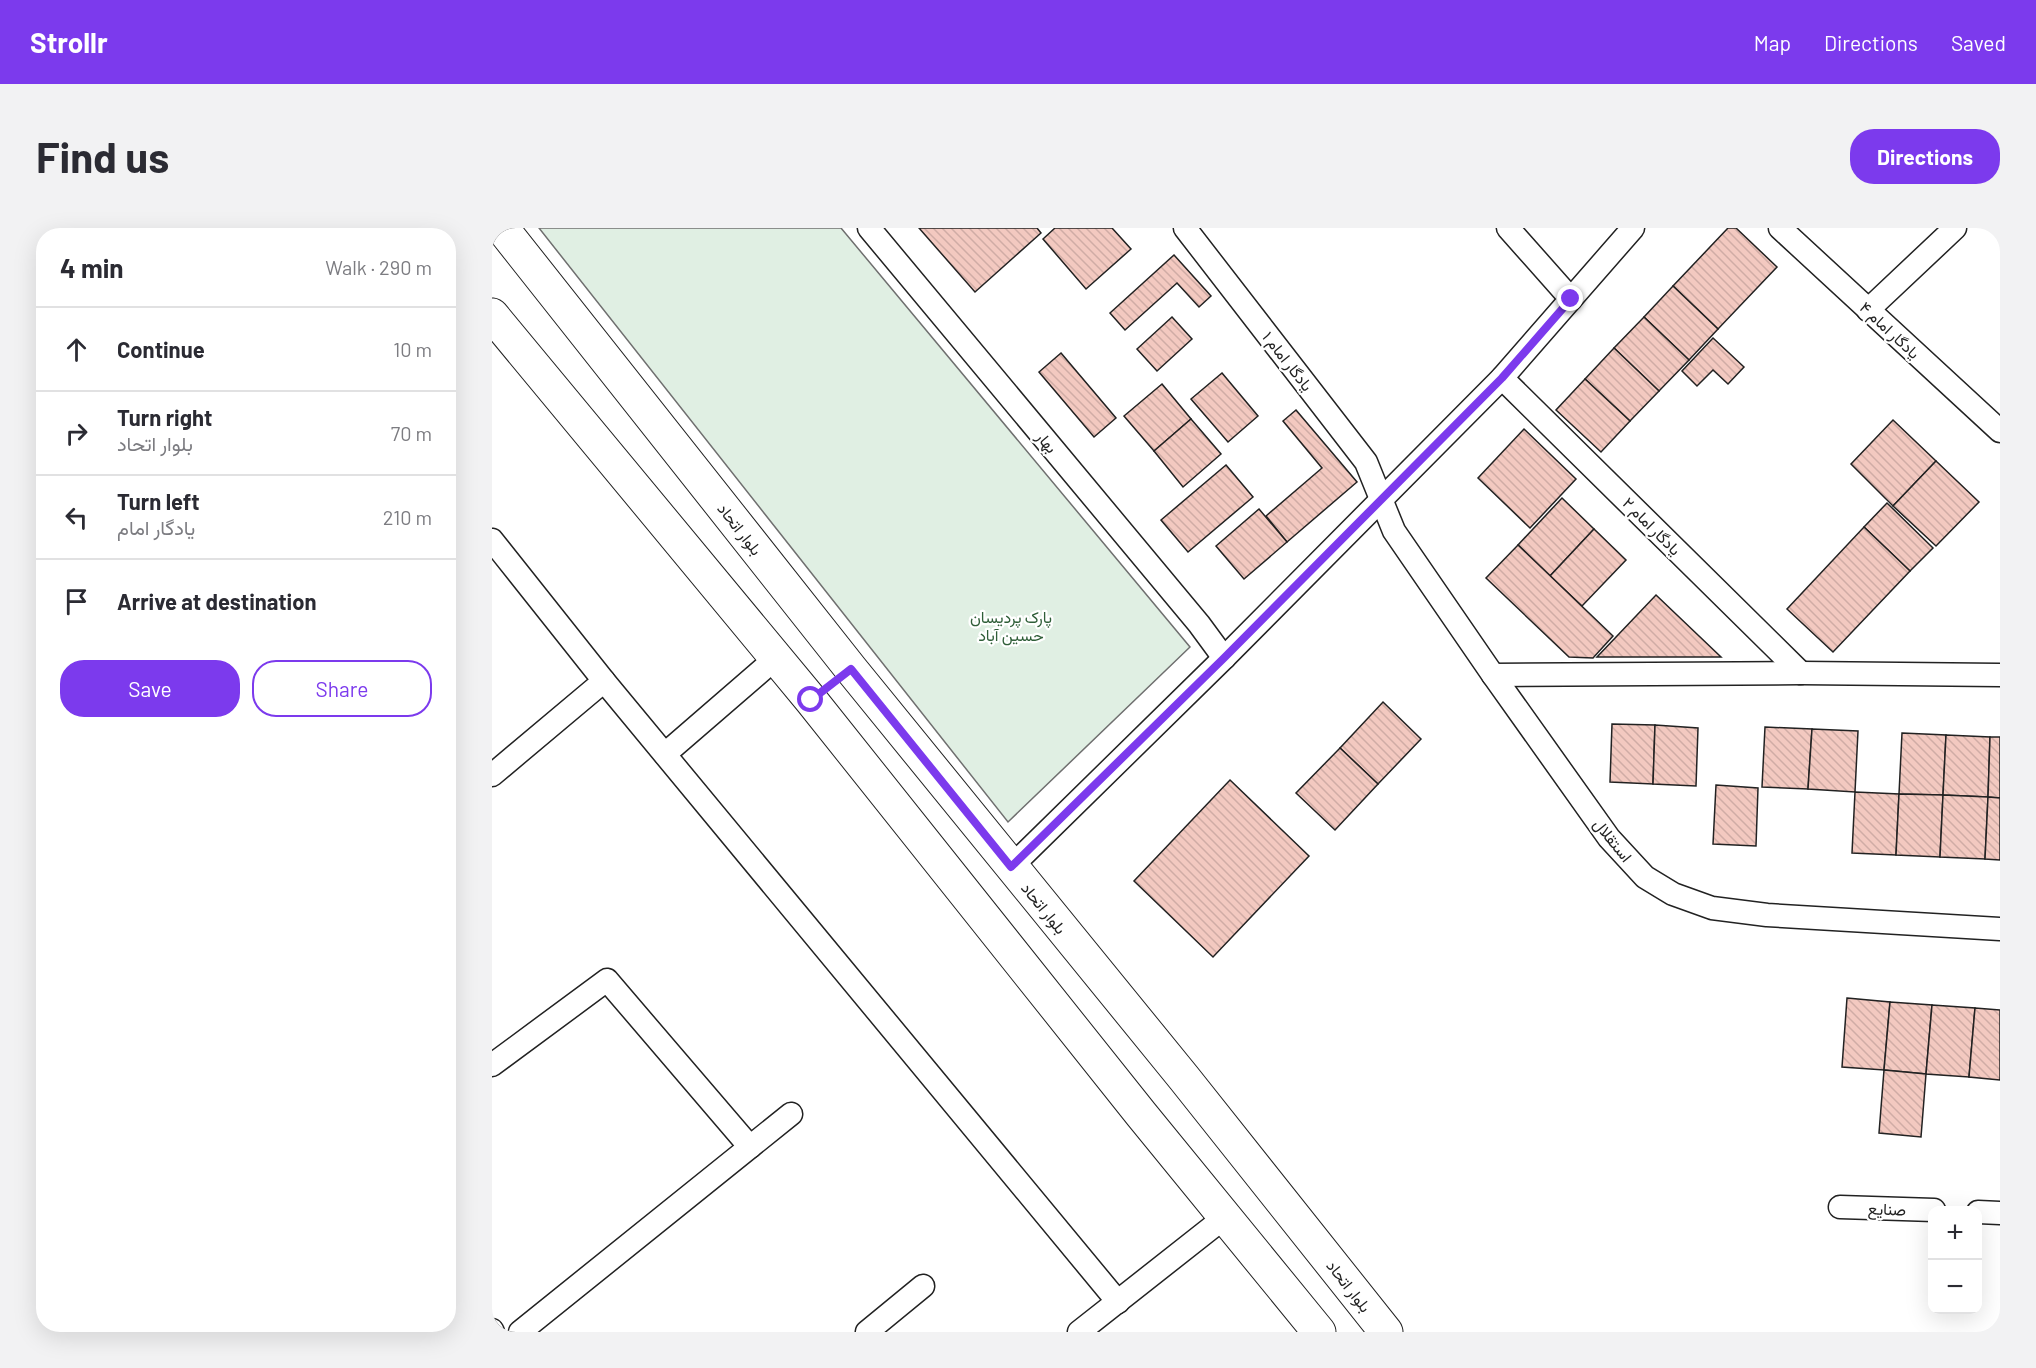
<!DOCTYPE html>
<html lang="en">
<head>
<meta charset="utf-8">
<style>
  body { margin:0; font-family:Barlow,Vazirmatn,sans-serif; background:#f2f2f3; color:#2b2b33 }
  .controls { position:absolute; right:18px; bottom:18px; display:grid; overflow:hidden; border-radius:12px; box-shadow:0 6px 24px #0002 }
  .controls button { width:54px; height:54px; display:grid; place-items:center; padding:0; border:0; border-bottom:2px solid #e1e1e2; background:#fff; color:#2b2b33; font:30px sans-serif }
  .stop { position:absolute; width:18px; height:18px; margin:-14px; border:4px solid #7c3aed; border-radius:50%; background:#fff }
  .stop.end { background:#7c3aed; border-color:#fff; box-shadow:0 2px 6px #0008 }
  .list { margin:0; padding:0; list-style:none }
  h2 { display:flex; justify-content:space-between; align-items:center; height:78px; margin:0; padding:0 24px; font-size:26px }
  h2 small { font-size:20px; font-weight:400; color:#7c7c81 }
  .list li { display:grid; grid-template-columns:39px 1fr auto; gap:18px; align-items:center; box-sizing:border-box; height:84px; padding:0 24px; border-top:2px solid #e1e1e2 }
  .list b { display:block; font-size:22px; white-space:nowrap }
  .list p { margin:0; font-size:20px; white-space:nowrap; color:#7c7c81 }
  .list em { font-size:20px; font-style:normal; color:#7c7c81 }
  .actions { display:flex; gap:12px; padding:18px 24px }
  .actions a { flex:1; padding:14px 0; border:2px solid #7c3aed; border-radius:24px; text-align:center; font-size:21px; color:#7c3aed }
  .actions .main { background:#7c3aed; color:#fff }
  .icon { flex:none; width:33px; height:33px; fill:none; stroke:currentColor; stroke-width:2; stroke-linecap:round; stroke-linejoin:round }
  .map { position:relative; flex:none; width:1508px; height:1104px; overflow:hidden; border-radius:24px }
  header { display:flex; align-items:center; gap:36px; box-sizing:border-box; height:84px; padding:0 30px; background:#7c3aed; color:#fff }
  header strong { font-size:28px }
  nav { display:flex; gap:33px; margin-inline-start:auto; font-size:21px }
  .intro { display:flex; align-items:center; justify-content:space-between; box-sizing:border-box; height:144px; padding:0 36px }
  h1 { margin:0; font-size:42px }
  .button { padding:15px 27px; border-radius:24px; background:#7c3aed; color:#fff; font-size:21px; font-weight:700 }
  main { display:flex; gap:36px; padding:0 36px }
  aside { flex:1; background:#fff; border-radius:24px; box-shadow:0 6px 24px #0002 }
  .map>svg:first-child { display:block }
  .green { fill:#e0efe3; stroke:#6f6f6f; stroke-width:1.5 }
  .building { fill:url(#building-back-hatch); stroke:#222; stroke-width:1.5 }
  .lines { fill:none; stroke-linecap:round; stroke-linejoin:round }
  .street-casing { stroke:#222; stroke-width:25 }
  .secondary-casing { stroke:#222; stroke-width:35 }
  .street { stroke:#fff; stroke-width:22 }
  .secondary { stroke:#fff; stroke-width:33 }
  .route { stroke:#7c3aed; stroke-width:8 }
  .labels { text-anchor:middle; stroke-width:4.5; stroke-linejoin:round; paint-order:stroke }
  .street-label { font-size:16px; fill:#222; stroke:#fff }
  .park-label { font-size:16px; fill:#2f5e38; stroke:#fff }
</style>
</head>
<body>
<header>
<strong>Strollr</strong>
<nav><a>Map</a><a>Directions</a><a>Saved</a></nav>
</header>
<div class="intro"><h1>Find us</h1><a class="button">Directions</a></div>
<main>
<aside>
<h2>4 min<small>Walk · 290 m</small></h2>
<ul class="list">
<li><svg class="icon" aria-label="ahead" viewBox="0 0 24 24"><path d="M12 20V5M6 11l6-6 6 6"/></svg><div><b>Continue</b></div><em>10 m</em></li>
<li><svg class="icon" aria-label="right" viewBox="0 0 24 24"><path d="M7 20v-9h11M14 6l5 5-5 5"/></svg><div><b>Turn right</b><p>بلوار اتحاد</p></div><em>70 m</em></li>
<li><svg class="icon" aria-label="left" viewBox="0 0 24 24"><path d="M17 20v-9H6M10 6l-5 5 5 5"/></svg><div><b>Turn left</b><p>یادگار امام</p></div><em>210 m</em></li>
<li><svg class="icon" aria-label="arrive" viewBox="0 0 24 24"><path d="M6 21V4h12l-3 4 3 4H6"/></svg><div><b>Arrive at destination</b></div></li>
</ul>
<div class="actions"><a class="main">Save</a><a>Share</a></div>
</aside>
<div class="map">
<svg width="1508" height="1104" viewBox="0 0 1508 1104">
  <defs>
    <pattern id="building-back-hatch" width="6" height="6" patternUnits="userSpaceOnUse" patternTransform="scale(1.5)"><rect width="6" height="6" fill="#f3c9c0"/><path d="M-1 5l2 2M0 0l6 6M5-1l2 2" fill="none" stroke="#d0aca5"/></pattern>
  </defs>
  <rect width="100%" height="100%" fill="#fff"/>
  <path class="green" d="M47 0H349L698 419 516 594Z"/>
  <g class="building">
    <path d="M427 0H545L549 5 483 64Z"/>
    <path d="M563 0H620L639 21 594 61 551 11Z"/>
    <path d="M1236 0H1244L1285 39 1226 101 1181 58Z"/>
    <path d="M682 27 719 68 707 79 685 55 633 102 618 85Z"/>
    <path d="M1181 58 1226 101 1197 132 1152 89Z"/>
    <path d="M680 89 700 111 665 143 645 121Z"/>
    <path d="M1152 89 1197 132 1167 163 1122 120Z"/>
    <path d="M1221 110 1252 139 1236 156 1221 142 1205 158 1190 143Z"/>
    <path d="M1122 120 1167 163 1138 193 1093 151Z"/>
    <path d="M569 125 624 190 602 209 547 144Z"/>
    <path d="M730 145 766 188 736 214 699 171Z"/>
    <path d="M1093 151 1138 193 1109 224 1064 182Z"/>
    <path d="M670 156 699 191 662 223 632 188Z"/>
    <path d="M804 182 865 254 795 314 774 288 830 240 791 193Z"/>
    <path d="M699 191 729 226 691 259 662 223Z"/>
    <path d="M1401 192 1444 233 1401 278 1359 236Z"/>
    <path d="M1032 201 1084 251 1038 300 986 250Z"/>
    <path d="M1444 233 1487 274 1444 318 1401 278Z"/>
    <path d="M734 237 761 269 696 324 669 292Z"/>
    <path d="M1070 270 1102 301 1058 348 1026 317Z"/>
    <path d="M1395 275 1441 320 1418 343 1372 299Z"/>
    <path d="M767 281 795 314 752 351 724 318Z"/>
    <path d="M1372 299 1418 343 1341 424 1295 381Z"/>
    <path d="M1102 301 1134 332 1090 378 1058 348Z"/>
    <path d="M1026 317 1121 408 1101 430 1077 429 994 350Z"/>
    <path d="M1164 367 1229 429H1105Z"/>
    <path d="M891 474 929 511 886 556 848 520Z"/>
    <path d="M1120 496 1163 497 1161 556 1118 554Z"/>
    <path d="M1163 497 1206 500 1204 558 1161 556Z"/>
    <path d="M1273 499 1320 501 1316 561 1270 559Z"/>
    <path d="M1320 501 1366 503 1363 564 1316 561Z"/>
    <path d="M1410 505 1454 507 1451 567 1407 566Z"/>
    <path d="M1454 507 1498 509 1496 569 1451 567Z"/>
    <path d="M1498 509H1508V570L1496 569Z"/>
    <path d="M848 520 886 556 843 602 804 565Z"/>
    <path d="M738 552 817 628 721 729 642 653Z"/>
    <path d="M1224 557 1266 560 1264 618 1221 616Z"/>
    <path d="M1363 564 1407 566 1404 627 1360 625Z"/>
    <path d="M1407 566 1451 567 1448 629 1404 627Z"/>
    <path d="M1451 567 1496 569 1493 631 1448 629Z"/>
    <path d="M1496 569 1508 570V632L1493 631Z"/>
    <path d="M1355 770 1398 774 1392 842 1350 839Z"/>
    <path d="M1398 774 1440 777 1434 846 1392 842Z"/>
    <path d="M1440 777 1483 780 1477 849 1434 846Z"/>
    <path d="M1483 780 1508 782V852L1477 849Z"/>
    <path d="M1392 842 1434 846 1429 909 1387 905Z"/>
  </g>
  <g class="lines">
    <defs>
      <g id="street">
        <path d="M377 0 707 396 732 430"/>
        <path d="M693 0 874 234 902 303 1001 447 1117 610 1153 649 1181 666 1220 680 1275 687 1508 701"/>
        <path d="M1016 0 1079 71"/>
        <path d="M1288 0 1508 203"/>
        <path d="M1376 82 1463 0"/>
        <path d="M1010 150 1309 445"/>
        <path d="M0 312 112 453 626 1074"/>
        <path d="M1001 447 1309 445 1508 447"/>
        <path d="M173 526 284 430"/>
        <path d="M0 547 112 453"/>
        <path d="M519 639 732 430 1010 150 1141 0"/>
        <path d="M0 837 115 752 258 919"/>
        <path d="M1348 979 1442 982"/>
        <path d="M1486 984 1508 985"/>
        <path d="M0 1102 1 1104"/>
        <path d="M28 1104 299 886"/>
        <path d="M375 1104 431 1058"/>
        <path d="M587 1104 733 989"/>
      </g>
      <g id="secondary">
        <path d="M10 0 359 441 692 850 894 1104"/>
        <path d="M0 87 319 472 649 886 827 1104"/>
      </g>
    </defs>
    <use href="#street" class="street-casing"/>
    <use href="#secondary" class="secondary-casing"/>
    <use href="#street" class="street"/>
    <use href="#secondary" class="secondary"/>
  </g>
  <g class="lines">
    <path class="route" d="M319 472 359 441 519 639 732 430 1010 150 1079 71"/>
  </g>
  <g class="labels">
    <g class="street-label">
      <text transform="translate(1398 102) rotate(43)" y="6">یادگار امام ۴</text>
      <text transform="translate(796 133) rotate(52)" y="6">یادگار امام ۱</text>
      <text transform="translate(555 214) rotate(50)" y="6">بهار</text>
      <text transform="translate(1160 298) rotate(45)" y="6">یادگار امام ۲</text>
      <text transform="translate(248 301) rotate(52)" y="6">بلوار اتحاد</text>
      <text transform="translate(1121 612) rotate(51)" y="6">استقلال</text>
      <text transform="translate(552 680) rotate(51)" y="6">بلوار اتحاد</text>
      <text transform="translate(1395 981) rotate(2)" y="6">صنایع</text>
      <text transform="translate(857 1058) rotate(52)" y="6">بلوار اتحاد</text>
    </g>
    <g class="park-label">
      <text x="519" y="395">پارک پردیسان<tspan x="519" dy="18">حسین آباد</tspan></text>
    </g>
  </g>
</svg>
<div class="controls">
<button>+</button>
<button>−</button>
</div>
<div class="stop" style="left:319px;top:472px"></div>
<div class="stop end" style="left:1079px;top:71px"></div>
</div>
</main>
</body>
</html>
